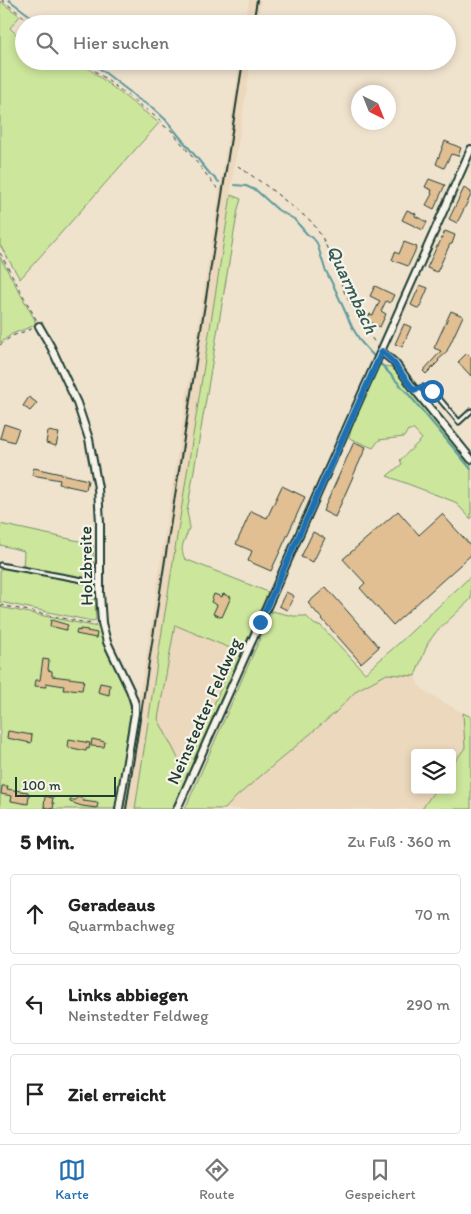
<!DOCTYPE html>
<html lang="de">
<head>
<meta charset="utf-8">
<style>
  body { margin:0; font-family:Itim,sans-serif; background:#f2f2f2; color:#222 }
  .controls { position:absolute; right:15px; bottom:15px; display:grid; overflow:hidden; border-radius:5px; box-shadow:0 2px 8px #0003 }
  .controls button { width:45px; height:45px; display:grid; place-items:center; padding:0; border:0; border-bottom:1px solid #e0e0e0; background:#fff; color:#222; font:25px sans-serif }
  .compass { position:absolute; left:351px; top:85px; width:45px; height:45px; border-radius:50%; background:#fff; box-shadow:0 2px 8px #0003; rotate:137deg }
  .scale { position:absolute; left:15px; bottom:12px; width:101px; box-sizing:border-box; padding-left:5px; border:2px solid #1f3d34; border-top:0; font-size:14px; line-height:18px; white-space:nowrap; color:#1f3d34; -webkit-text-stroke:4px #f7f3e8; paint-order:stroke }
  .stop { position:absolute; width:15px; height:15px; margin:-11px; border:4px solid #1f6fb2; border-radius:50%; background:#fff }
  .stop.end { background:#1f6fb2; border-color:#fff; box-shadow:0 1px 5px #0008 }
  .list { margin:0; padding:0; list-style:none }
  h2 { display:flex; justify-content:space-between; align-items:center; height:65px; margin:0; padding:0 20px; font-size:21px }
  h2 small { font-size:16px; font-weight:400; color:#767676 }
  .list li { display:grid; grid-template-columns:32px 1fr auto; gap:15px; align-items:center; box-sizing:border-box; height:80px; margin:0 10px 10px; padding:0 10px; border:1px solid #e0e0e0; border-radius:5px }
  .list b { display:block; font-size:19px; white-space:nowrap }
  .list p { margin:0; font-size:16px; white-space:nowrap; color:#767676 }
  .list em { font-size:16px; font-style:normal; color:#767676 }
  .icon { flex:none; width:28px; height:28px; fill:none; stroke:currentColor; stroke-width:2; stroke-linecap:round; stroke-linejoin:round }
  .map { position:relative; flex:none; width:471px; height:809px; overflow:hidden }
  .search { position:absolute; background:#fff; box-shadow:0 2px 8px #0003; left:15px; right:15px; top:15px; height:55px; display:flex; align-items:center; gap:12px; box-sizing:border-box; padding:0 18px; border-radius:28px; color:#767676; font-size:19px }
  .sheet { height:335px; background:#fff }
  nav { display:flex; justify-content:space-around; align-items:center; box-sizing:border-box; height:70px; border-top:1px solid #e0e0e0; background:#fff; font-size:14px; color:#767676 }
  nav a { display:grid; justify-items:center; gap:2px }
  nav .on { color:#1f6fb2 }
  .map>svg:first-child { display:block }
  .built { fill:#ecd8bc }
  .green { fill:#cce69c; stroke:#769268; fill-rule:evenodd }
  .lines { fill:none; stroke-linecap:round; stroke-linejoin:round }
  .stream { stroke:#5d999c; stroke-width:2 }
  .building { fill:#e1bf93; stroke:#1f3d34 }
  .service-casing { stroke:#1f3d34; stroke-width:7 }
  .minor-casing { stroke:#1f3d34; stroke-width:10 }
  .path { stroke:#1f3d34; stroke-width:1; stroke-dasharray:4 4; stroke-linecap:butt }
  .service { stroke:#f7f3e8; stroke-width:3 }
  .minor { stroke:#f7f3e8; stroke-width:6 }
  .rail { stroke:#1f3d34; stroke-width:2 }
  .route { stroke:#1f6fb2; stroke-width:6 }
  .labels { text-anchor:middle; stroke-width:4.5; stroke-linejoin:round; paint-order:stroke }
  .street-label { font-size:18px; fill:#1f3d34; stroke:#f7f3e8 }
  .water-label { font-size:19px; font-style:italic; fill:#345c57; stroke:#f7f3e8 }
</style>
</head>
<body>
<div class="map">
<svg width="471" height="809" viewBox="0 0 471 809">
  <rect width="100%" height="100%" fill="#f0e3ce"/>
  <filter id="ink" filterUnits="userSpaceOnUse"><feTurbulence type="fractalNoise" baseFrequency=".02" numOctaves="2"/><feDisplacementMap in="SourceGraphic" scale="10" xChannelSelector="R" yChannelSelector="G"/><feConvolveMatrix kernelMatrix="1 2 1 2 8 2 1 2 1" color-interpolation-filters="sRGB"/></filter>
  <g filter="url(#ink)">
    <g class="built">
      <path d="M249 0H261L257 24H245Z"/>
      <path d="M240 61H251L157 663 135 809H122L138 702 148 645 163 544Z"/>
      <path d="M175 624 237 651 188 764H181L158 719Z"/>
      <path d="M387 674 415 676 419 686 429 694 463 713 465 748 452 765V753H415V790H435L422 809H225L236 797 336 712 357 690Z"/>
    </g>
    <g class="green">
      <path d="M0 1 20 16 10 28 20 38 24 33V61H79L159 123 20 279 0 245Z"/>
      <path d="M231 195 241 199 238 209 187 512C188 517 190 523 189 528 186 540 178 546 185 559L268 592 250 633 172 809H135L157 663ZM175 625 237 651 188 764H181L158 719Z"/>
      <path d="M0 257 35 320V324L33 326 12 334 0 343Z"/>
      <path d="M377 365 391 367 400 376 424 408 471 465V519L455 502 387 476 402 464 400 460 422 439 414 430H408L404 437 379 440 373 448 349 438 352 427Z"/>
      <path d="M0 524 93 544 94 584 96 620 92 621 0 602V566L23 570 24 551 0 545Z"/>
      <path d="M471 576V599L436 632 428 643 415 676 387 674 357 690 336 712 236 797 225 809H185L272 611 293 616H306L315 625H320L365 673 398 644Z"/>
      <path d="M0 607 98 627 127 692 131 710 115 809H0Z"/>
      <path d="M463 713 471 717V809H422L435 790H452V765L465 748Z"/>
    </g>
    <g class="lines">
      <g class="stream">
        <path d="M9 0 41 24"/>
        <path d="M90 61 130 92 138 99 153 108 166 120 210 174 219 182"/>
        <path d="M235 185 246 186 257 191 278 210 294 219 307 234 313 238 317 243 325 269 336 291 352 327 361 342 410 396 471 469"/>
      </g>
    </g>
    <g class="building">
      <path d="M445 141 461 148 458 156 451 154 444 168 436 164Z"/>
      <path d="M429 179 445 185 434 209 426 205 432 194 431 193 432 190 425 187Z"/>
      <path d="M464 188 471 192V195L457 223 449 219Z"/>
      <path d="M407 210 416 214 415 216 427 222 423 230 402 220Z"/>
      <path d="M445 231 455 235 452 244H450L437 272 427 268 437 246H438Z"/>
      <path d="M404 242 417 247 408 266 392 260 395 252 399 254Z"/>
      <path d="M420 285 428 288 419 309 411 305Z"/>
      <path d="M375 286 394 295 390 303 386 301 381 311 386 314 380 327 366 320 370 314 373 315 380 301 370 296Z"/>
      <path d="M451 311 463 316 446 353 438 360 439 361 426 374 423 371 441 351 434 348Z"/>
      <path d="M404 324 411 327 402 347 395 344Z"/>
      <path d="M467 353 471 357V376L458 362Z"/>
      <path d="M29 397 37 403 30 411 23 406Z"/>
      <path d="M4 424 19 429 14 442 0 438Z"/>
      <path d="M48 431 59 433 56 446 46 443Z"/>
      <path d="M354 442 366 447 335 517 323 511Z"/>
      <path d="M34 468 88 480 86 490 59 484 60 480 32 475Z"/>
      <path d="M282 486 305 497 271 571 248 561 252 551 236 544 251 511 267 518Z"/>
      <path d="M398 511 419 535 442 514 471 546V555L393 625 360 588 365 583 343 559Z"/>
      <path d="M313 532 325 538 313 562 301 557Z"/>
      <path d="M326 587 379 647 361 663 308 603Z"/>
      <path d="M286 592 294 596 287 610 279 606Z"/>
      <path d="M214 594 222 597 223 594 231 597 222 617 213 614 217 605 211 602Z"/>
      <path d="M51 620 68 625 66 630 50 626Z"/>
      <path d="M80 629 88 630 87 631 97 633 96 638 76 634 77 630 80 631Z"/>
      <path d="M43 659 49 660 48 670 52 671V676L84 680 82 690 70 689V690H63L64 686 46 683V687L35 686 36 680H40Z"/>
      <path d="M100 683 110 685 109 695 98 692Z"/>
      <path d="M8 731 32 735 31 743 7 738Z"/>
      <path d="M69 739 90 743 89 749 87 748 86 751 68 747Z"/>
      <path d="M92 739 105 742 104 747 91 746Z"/>
      <path d="M2 786H8L7 789 28 792V795H29L28 804 11 801 12 796 1 794Z"/>
      <path d="M45 796 53 798 52 803H54L53 809 44 807Z"/>
      <path d="M77 797 84 799 83 801 98 803 97 808 82 806 70 802V800H76Z"/>
    </g>
    <g class="lines">
      <defs>
        <g id="service">
          <path d="M415 390 423 387 432 391 437 396 459 422 471 411"/>
          <path d="M0 565 99 583"/>
        </g>
        <g id="minor">
          <path d="M39 326 51 347 77 403 89 439 98 488 100 523V593L102 623 107 642 130 690 135 704V713L119 809"/>
          <path d="M381 351 395 363 415 390 471 459"/>
          <path d="M177 809 471 149"/>
        </g>
      </defs>
      <use href="#service" class="service-casing"/>
      <use href="#minor" class="minor-casing"/>
      <g class="path">
        <path d="M2 0 33 24"/>
        <path d="M82 61 161 121 164 126 171 130 217 188H219"/>
        <path d="M238 166 268 187 312 222 322 237 336 268 345 294 362 325 376 344"/>
        <path d="M0 253 37 321"/>
        <path d="M0 345 12 336 34 328"/>
        <path d="M0 605 96 625"/>
      </g>
      <use href="#service" class="service"/>
      <use href="#minor" class="minor"/>
      <g class="rail">
        <path d="M253 24 257 0"/>
        <path d="M126 809 243 61"/>
      </g>
    </g>
  </g>
  <g class="lines" filter="url(#ink)">
    <path class="route" d="M260 622 382 351 394 363 414 390 423 387 432 391"/>
  </g>
  <g class="labels">
    <g class="street-label">
      <text transform="translate(86 566) rotate(-91)" y="6">Holzbreite</text>
      <text transform="translate(204 711) rotate(-66)" y="6">Neinstedter Feldweg</text>
    </g>
    <g class="water-label">
      <text transform="translate(353 289) rotate(65)" y="7">Quarmbach</text>
    </g>
  </g>
</svg>
<div class="controls">
<button><svg class="icon" aria-label="layers" viewBox="0 0 24 24"><path d="M12 4l9 5-9 5-9-5zM3 14l9 5 9-5"/></svg></button>
</div>
<svg class="compass" viewBox="-18 -18 36 36"><path d="M0-13l5 13h-10z" fill="#e53935"/><path d="M0 13l5-13h-10z" fill="#767676"/></svg>
<div class="scale">100 m</div>
<div class="stop" style="left:432px;top:391px"></div>
<div class="stop end" style="left:260px;top:622px"></div>
<div class="search"><svg class="icon" aria-label="search" viewBox="0 0 24 24"><circle cx="10" cy="10" r="6"/><path d="M15 15l6 6"/></svg>Hier suchen</div>
</div>
<section class="sheet">
<h2>5 Min.<small>Zu Fuß · 360 m</small></h2>
<ul class="list">
<li><svg class="icon" aria-label="ahead" viewBox="0 0 24 24"><path d="M12 20V5M6 11l6-6 6 6"/></svg><div><b>Geradeaus</b><p>Quarmbachweg</p></div><em>70 m</em></li>
<li><svg class="icon" aria-label="left" viewBox="0 0 24 24"><path d="M17 20v-9H6M10 6l-5 5 5 5"/></svg><div><b>Links abbiegen</b><p>Neinstedter Feldweg</p></div><em>290 m</em></li>
<li><svg class="icon" aria-label="arrive" viewBox="0 0 24 24"><path d="M6 21V4h12l-3 4 3 4H6"/></svg><div><b>Ziel erreicht</b></div></li>
</ul>
</section>
<nav>
<a class="on"><svg class="icon" aria-label="map" viewBox="0 0 24 24"><path d="M3 6l6-2 6 2 6-2v14l-6 2-6-2-6 2zM9 4v14M15 6v14"/></svg>Karte</a>
<a><svg class="icon" aria-label="directions" viewBox="0 0 24 24"><path d="M12 3l9 9-9 9-9-9zM9 14v-3h6M13 9l2 2-2 2"/></svg>Route</a>
<a><svg class="icon" aria-label="saved" viewBox="0 0 24 24"><path d="M7 4h10v16l-5-4-5 4z"/></svg>Gespeichert</a>
</nav>
</body>
</html>
